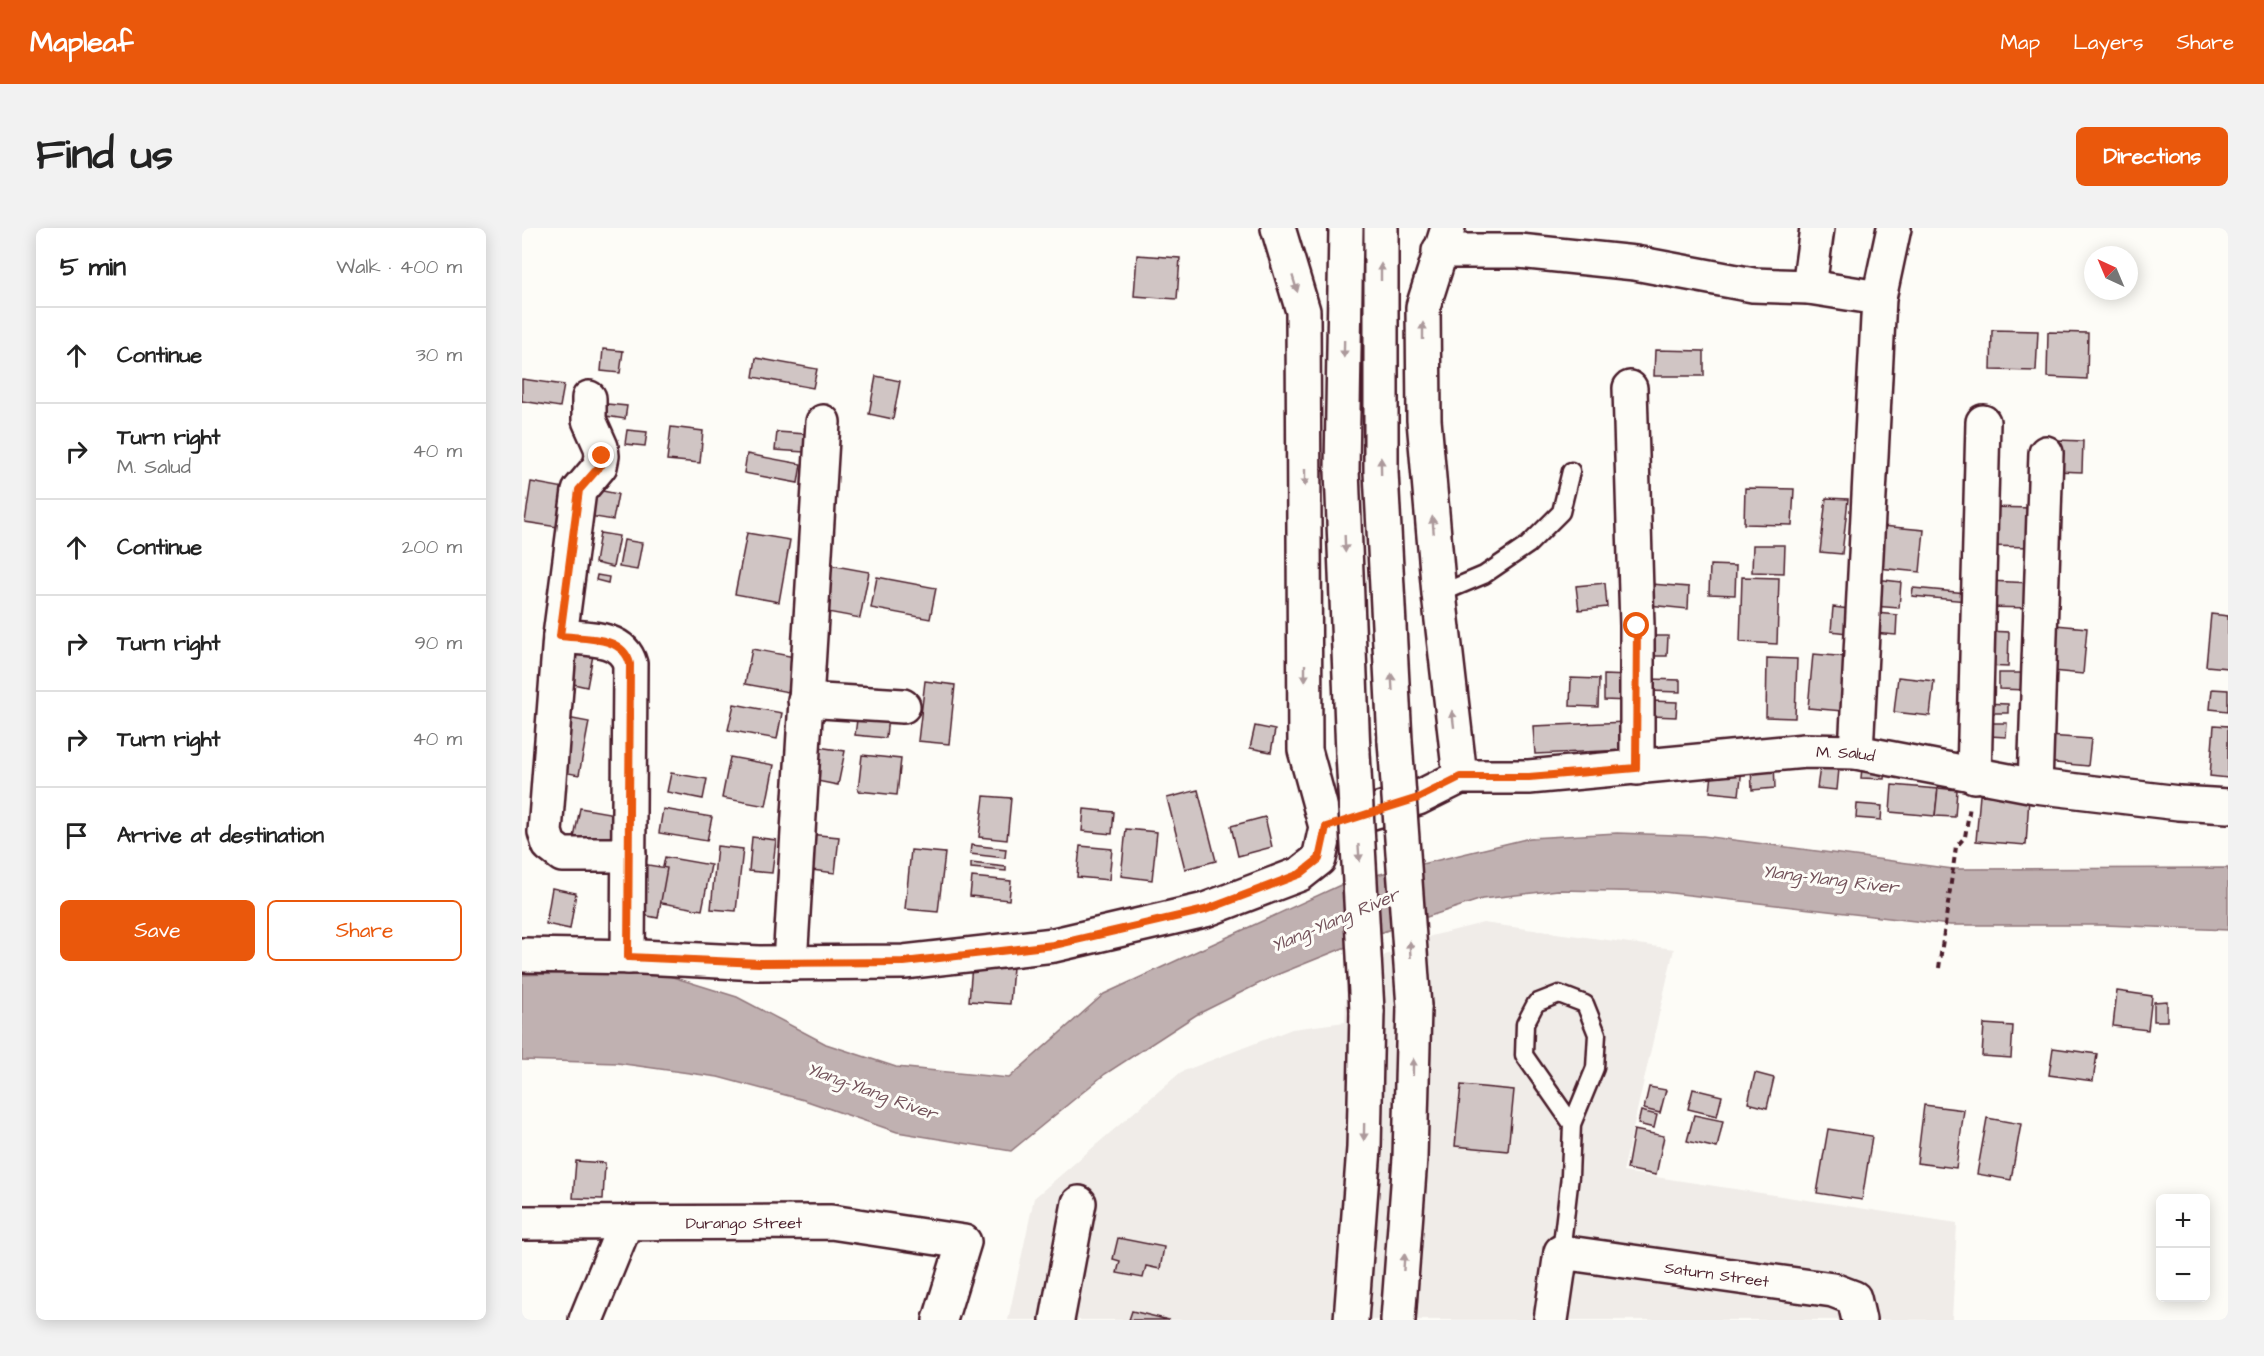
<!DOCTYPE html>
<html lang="en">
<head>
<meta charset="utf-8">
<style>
  body { margin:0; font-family:"Architects Daughter",sans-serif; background:#f2f2f2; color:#222 }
  .controls { position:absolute; right:18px; bottom:18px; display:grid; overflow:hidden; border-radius:9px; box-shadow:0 3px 15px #0003 }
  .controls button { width:54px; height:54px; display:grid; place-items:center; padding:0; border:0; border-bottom:2px solid #e0e0e0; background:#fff; color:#222; font:30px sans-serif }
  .compass { position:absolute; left:1562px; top:18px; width:54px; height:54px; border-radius:50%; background:#fff; box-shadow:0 3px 15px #0003; rotate:316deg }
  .stop { position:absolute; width:18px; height:18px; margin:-14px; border:4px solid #ea580c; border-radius:50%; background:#fff }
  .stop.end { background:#ea580c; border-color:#fff; box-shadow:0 2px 6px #0008 }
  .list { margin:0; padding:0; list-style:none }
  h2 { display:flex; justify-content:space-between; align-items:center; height:78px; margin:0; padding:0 24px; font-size:26px }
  h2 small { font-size:20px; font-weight:400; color:#767676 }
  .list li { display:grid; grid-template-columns:39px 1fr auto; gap:18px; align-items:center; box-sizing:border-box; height:96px; padding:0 24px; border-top:2px solid #e0e0e0 }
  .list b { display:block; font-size:22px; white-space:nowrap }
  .list p { margin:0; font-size:20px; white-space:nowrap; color:#767676 }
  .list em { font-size:20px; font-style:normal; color:#767676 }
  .actions { display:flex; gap:12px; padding:18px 24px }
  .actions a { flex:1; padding:14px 0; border:2px solid #ea580c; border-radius:9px; text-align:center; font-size:21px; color:#ea580c }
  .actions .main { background:#ea580c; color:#fff }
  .icon { flex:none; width:33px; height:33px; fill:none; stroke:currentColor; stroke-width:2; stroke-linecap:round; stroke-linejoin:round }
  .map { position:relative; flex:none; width:1706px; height:1092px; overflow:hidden; border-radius:9px }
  header { display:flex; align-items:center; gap:36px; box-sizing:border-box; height:84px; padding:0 30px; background:#ea580c; color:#fff }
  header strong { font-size:28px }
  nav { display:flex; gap:33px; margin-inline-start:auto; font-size:21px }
  .intro { display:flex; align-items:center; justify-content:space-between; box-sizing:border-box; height:144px; padding:0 36px }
  h1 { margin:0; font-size:42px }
  .button { padding:15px 27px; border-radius:9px; background:#ea580c; color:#fff; font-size:21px; font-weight:700 }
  main { display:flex; gap:36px; padding:0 36px }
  aside { flex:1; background:#fff; border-radius:9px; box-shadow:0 3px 15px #0003 }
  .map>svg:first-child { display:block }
  .built { fill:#f0ece8 }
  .water { fill:#c0b1b1; stroke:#91777b; stroke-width:1.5 }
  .building { fill:#d0c5c4; stroke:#4a1f2b; stroke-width:1.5 }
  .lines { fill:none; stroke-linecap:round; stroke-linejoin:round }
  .lane-casing { stroke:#4a1f2b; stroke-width:21 }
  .street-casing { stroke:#4a1f2b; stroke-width:38 }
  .secondary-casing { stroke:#4a1f2b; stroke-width:38 }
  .path { stroke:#4a1f2b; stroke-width:4; stroke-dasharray:6 4.5; stroke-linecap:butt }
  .lane { stroke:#fdfcf7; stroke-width:16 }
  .street { stroke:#fdfcf7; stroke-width:33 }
  .secondary { stroke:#fdfcf7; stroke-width:33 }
  .secondary-bridge-casing { stroke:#4a1f2b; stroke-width:38; stroke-linecap:butt }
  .secondary-bridge { stroke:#fdfcf7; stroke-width:33 }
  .oneway { fill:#ac999b }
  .route { stroke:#ea580c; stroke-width:8 }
  .labels { text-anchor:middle; stroke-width:6; stroke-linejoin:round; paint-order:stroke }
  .street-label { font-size:16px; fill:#4a1f2b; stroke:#fdfcf7 }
  .water-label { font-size:18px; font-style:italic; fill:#73525a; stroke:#fdfcf7 }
</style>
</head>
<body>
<header>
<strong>Mapleaf</strong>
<nav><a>Map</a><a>Layers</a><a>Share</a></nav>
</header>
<div class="intro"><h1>Find us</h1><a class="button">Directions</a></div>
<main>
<aside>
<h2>5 min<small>Walk · 400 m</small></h2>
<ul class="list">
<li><svg class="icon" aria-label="ahead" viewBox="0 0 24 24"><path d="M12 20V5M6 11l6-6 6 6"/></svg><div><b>Continue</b></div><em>30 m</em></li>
<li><svg class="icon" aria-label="right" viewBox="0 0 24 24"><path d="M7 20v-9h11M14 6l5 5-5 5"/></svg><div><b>Turn right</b><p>M. Salud</p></div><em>40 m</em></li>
<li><svg class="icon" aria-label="ahead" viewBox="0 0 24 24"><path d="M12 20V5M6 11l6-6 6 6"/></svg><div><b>Continue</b></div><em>200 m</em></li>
<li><svg class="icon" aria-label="right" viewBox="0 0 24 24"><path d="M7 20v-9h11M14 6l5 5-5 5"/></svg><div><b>Turn right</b></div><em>90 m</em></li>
<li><svg class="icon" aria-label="right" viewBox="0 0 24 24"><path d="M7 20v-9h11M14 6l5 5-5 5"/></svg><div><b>Turn right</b></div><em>40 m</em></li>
<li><svg class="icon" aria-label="arrive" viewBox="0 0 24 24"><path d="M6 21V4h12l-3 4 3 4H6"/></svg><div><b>Arrive at destination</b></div></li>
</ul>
<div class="actions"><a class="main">Save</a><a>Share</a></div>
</aside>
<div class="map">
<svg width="1706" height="1092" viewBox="0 0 1706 1092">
  <rect width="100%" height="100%" fill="#fdfcf7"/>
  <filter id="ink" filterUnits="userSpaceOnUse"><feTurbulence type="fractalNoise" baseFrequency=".0167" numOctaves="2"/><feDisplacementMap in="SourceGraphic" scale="12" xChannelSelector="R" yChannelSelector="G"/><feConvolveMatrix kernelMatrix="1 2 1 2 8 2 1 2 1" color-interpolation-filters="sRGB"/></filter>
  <g filter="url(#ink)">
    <path class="built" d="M961 695 1152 721 1101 944 1435 995 1430 1092H486L512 970 659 844 770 801 823 794 825 743 909 708Z"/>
    <path class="water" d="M1095 605 1181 608 1431 641 1706 640V702L1582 697H1428L1141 664 1036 662 960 671 871 700 752 748 674 787 583 846 489 923 375 904 282 872 196 849 95 835 0 832V747L128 742 215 769 304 816 374 839 487 850 582 766 825 654 1008 610Z"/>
    <g class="building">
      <path d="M615 27 658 30 655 71 612 68Z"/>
      <path d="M1470 102 1516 103 1514 143 1469 142Z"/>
      <path d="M1526 104 1566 105 1565 151 1525 149Z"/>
      <path d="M81 121 101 123 98 145 79 143Z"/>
      <path d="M1133 122 1182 123V148H1132Z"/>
      <path d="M234 130 295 141 291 160 231 149Z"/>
      <path d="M354 148 378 153 371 191 347 186Z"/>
      <path d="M0 151 42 157 38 179 0 173Z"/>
      <path d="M85 176 105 178 103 191 84 188Z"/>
      <path d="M149 199 181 203 178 235 145 232Z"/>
      <path d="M105 202 125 204 123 218 103 216Z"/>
      <path d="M255 204 284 206 282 224 253 222Z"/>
      <path d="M1535 212 1561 213 1560 244 1534 243Z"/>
      <path d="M225 226 279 236 276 255 222 245Z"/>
      <path d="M9 254 48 261 42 300 3 294Z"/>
      <path d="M66 260 96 266 91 292 61 287Z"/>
      <path d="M1223 260 1272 261 1270 297 1222 296Z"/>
      <path d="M1304 270 1326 271 1320 326 1298 324Z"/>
      <path d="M1465 279 1511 280 1510 319 1463 318Z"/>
      <path d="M1360 298 1402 302 1398 344 1356 340Z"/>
      <path d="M78 305 97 308 91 339 73 335Z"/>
      <path d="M225 305 268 312 257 374 213 366Z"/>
      <path d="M102 312 120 315 115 342 97 339Z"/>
      <path d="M1231 317H1263L1262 345 1230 344Z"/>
      <path d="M308 337 347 344 338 390 300 383Z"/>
      <path d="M1188 337 1214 338 1213 367 1187 366Z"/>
      <path d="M75 347 87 349 86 355 74 352Z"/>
      <path d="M355 349 414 360 408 391 349 380Z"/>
      <path d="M1220 349 1257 350 1255 416 1218 414Z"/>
      <path d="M1353 351 1379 354 1377 380 1351 378Z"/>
      <path d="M1465 353 1512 355 1511 380 1464 379Z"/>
      <path d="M1083 355 1085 379 1057 382 1054 358Z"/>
      <path d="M1129 356 1167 359 1166 381 1127 377Z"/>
      <path d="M1391 360 1445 365V373L1390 368Z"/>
      <path d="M1311 379 1336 382 1333 406 1309 403Z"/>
      <path d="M1354 385 1375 387 1374 407 1351 405Z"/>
      <path d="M1689 386 1706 388V440L1684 438Z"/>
      <path d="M1534 397 1565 400 1561 446 1530 443Z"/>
      <path d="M1465 403 1487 404 1486 439 1464 438Z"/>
      <path d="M1131 408H1146L1145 428H1131Z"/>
      <path d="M230 421 273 429 266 464 223 456Z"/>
      <path d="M44 422 71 427 65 459 38 453Z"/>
      <path d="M1291 426 1326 429 1321 483 1286 480Z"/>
      <path d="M1245 430 1275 431 1273 490 1244 489Z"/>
      <path d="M1477 445H1505V462L1477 461Z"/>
      <path d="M1082 447 1108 448 1107 473 1082 472Z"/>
      <path d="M1376 449 1412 453 1408 488 1372 484Z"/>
      <path d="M1049 450 1077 451 1076 479 1048 478Z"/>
      <path d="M1128 451 1158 452V464L1127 463Z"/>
      <path d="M403 453 433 457 427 516 396 513Z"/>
      <path d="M1690 461 1706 462V483L1688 481Z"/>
      <path d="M1130 473 1155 474 1154 489 1129 488Z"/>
      <path d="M1459 475 1486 476V485H1459Z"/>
      <path d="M212 476 260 485 255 511 206 502Z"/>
      <path d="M336 484 366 487 364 510 333 507Z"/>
      <path d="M40 489 67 494 57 547 30 542Z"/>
      <path d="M1104 494 1106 522 1013 526 1011 498Z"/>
      <path d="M1467 495H1485L1484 509 1467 508Z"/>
      <path d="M1692 497 1706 498V550L1688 548Z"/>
      <path d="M733 498 753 502 749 524 728 520Z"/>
      <path d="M1526 508 1569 511 1566 538 1523 534Z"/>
      <path d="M296 519 323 523 316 557 290 552Z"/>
      <path d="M340 527 379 531 375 567 336 563Z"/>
      <path d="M208 529 252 537 244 578 200 570Z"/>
      <path d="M1252 534 1253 560 1230 562 1229 536Z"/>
      <path d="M1191 537 1220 540 1217 567 1188 564Z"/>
      <path d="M1298 539 1317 541 1315 562 1295 560Z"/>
      <path d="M1340 540 1363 542 1362 551 1339 550Z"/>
      <path d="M149 545 185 551 181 571 145 564Z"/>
      <path d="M1370 557 1416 561 1413 588 1368 584Z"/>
      <path d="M1416 560 1435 562 1433 589 1413 588Z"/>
      <path d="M676 562 694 633 663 641 645 570Z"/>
      <path d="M1458 567 1507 570 1504 617 1454 613Z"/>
      <path d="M462 568 489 570 485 612 457 609Z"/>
      <path d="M1335 576 1360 578 1359 592 1334 590Z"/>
      <path d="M58 580 93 586 88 616 52 610Z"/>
      <path d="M141 581 190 589 185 613 137 605Z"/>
      <path d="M562 581 592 584 590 606 560 603Z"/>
      <path d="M743 589 750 619 716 628 709 598Z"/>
      <path d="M604 601 635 604 630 652 599 648Z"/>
      <path d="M286 606 317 609 313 645 282 641Z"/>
      <path d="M230 609 254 612 250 645 227 643Z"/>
      <path d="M449 617 484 621 483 630 448 626Z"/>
      <path d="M195 618 221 621 214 683 189 681Z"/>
      <path d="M558 618 590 621 587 652 555 649Z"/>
      <path d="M389 622 423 625 416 684 383 681Z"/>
      <path d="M143 629 189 637 180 682 134 674Z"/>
      <path d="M449 635 484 639V643L449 640Z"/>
      <path d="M120 636 145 640 136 690 111 685Z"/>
      <path d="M450 649 489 653 487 672 448 668Z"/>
      <path d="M30 660 54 665 48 701 24 696Z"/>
      <path d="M450 737 491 739 488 776 447 773Z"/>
      <path d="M1595 763 1630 768 1626 802 1591 798Z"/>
      <path d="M1645 773V793H1632V774Z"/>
      <path d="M1462 796 1491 798 1489 830 1460 828Z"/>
      <path d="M1531 820 1575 826 1571 853 1527 847Z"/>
      <path d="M1233 845 1252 850 1245 880 1226 875Z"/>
      <path d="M939 857 992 862 986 923 933 918Z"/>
      <path d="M1127 859 1144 862 1138 885 1122 881Z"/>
      <path d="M1171 861 1200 868 1195 888 1166 881Z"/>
      <path d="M1402 877 1442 882 1434 940 1395 935Z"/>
      <path d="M1119 883 1135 887 1132 900 1116 896Z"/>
      <path d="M1172 887 1201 893 1195 920 1165 913Z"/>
      <path d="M1465 890 1499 896 1489 952 1455 946Z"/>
      <path d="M1306 901 1350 908 1340 972 1295 965Z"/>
      <path d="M1112 902 1142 908 1134 947 1105 941Z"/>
      <path d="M54 933 83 935 81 971 51 970Z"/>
      <path d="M596 1010 642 1019 638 1041 624 1038 621 1050 595 1045 598 1033 591 1031Z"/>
      <path d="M610 1083 647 1092H607Z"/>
    </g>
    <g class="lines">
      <defs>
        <g id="lane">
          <path d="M917 366 962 347 1006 317 1039 284 1049 243"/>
          <path d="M1039 1024 1048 948 1050 896 1073 840 1075 806 1063 776 1037 766 1014 775 1003 796 1002 827 1050 896"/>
        </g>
        <g id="street">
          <path d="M917 23H997L1113 35 1231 57 1287 59 1357 70"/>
          <path d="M1287 59 1295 0"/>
          <path d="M1108 160 1115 398V540"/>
          <path d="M67 170V192L79 219 80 228 78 238 57 263 38 408 23 604 27 617 40 627H107"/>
          <path d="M38 408C62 411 100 407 108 436L106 729"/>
          <path d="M283 472 381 478"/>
          <path d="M1334 524 1357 70 1372 0"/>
          <path d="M1452 548 1461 194"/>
          <path d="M1513 558 1524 225"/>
          <path d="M268 735 301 194"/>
          <path id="s1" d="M0 995 309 994 442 1014 418 1092"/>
          <path d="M64 1092 104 994"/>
          <path d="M535 1092 557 975"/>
          <path id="s2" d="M1029 1092 1039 1024 1311 1062 1332 1070 1337 1092"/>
        </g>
        <g id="secondary">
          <path d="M824 0 820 242 831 525"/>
          <path d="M859 0V244L873 513"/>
          <path d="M926 0 901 79 902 192 917 366 938 549"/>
          <path id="s3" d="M808 597 896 570 938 549H1007L1283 523 1334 524 1513 558 1657 575 1706 578"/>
          <path d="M0 727 119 729 237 735 382 734 532 717 683 682 778 646 797 631 804 599 783 522 781 83 756 0"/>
          <path d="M829 1092 842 920 845 783"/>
          <path d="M876 1092 888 930 892 779"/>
        </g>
      </defs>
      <use href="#lane" class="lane-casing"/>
      <use href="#street" class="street-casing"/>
      <use href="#secondary" class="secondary-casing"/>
      <path class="path" d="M1417 740 1434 619 1443 609 1448 578"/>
      <use href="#lane" class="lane"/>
      <use href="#street" class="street"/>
      <use href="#secondary" class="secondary"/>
      <defs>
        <g id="secondary-bridge">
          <path d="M873 513 892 779"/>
          <path d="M831 525 845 783"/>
        </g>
      </defs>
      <use href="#secondary-bridge" class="secondary-bridge-casing"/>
      <use href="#secondary-bridge" class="secondary-bridge"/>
    </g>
    <defs><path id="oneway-solid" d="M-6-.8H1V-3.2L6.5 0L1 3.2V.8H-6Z" transform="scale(1.5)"/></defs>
    <g class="oneway">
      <use href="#oneway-solid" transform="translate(859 44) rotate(-90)"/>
      <use href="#oneway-solid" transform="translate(773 56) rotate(73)"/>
      <use href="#oneway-solid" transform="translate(901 103) rotate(-90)"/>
      <use href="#oneway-solid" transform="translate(822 121) rotate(91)"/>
      <use href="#oneway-solid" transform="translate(859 238) rotate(-91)"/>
      <use href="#oneway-solid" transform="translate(783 250) rotate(90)"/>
      <use href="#oneway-solid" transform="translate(911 297) rotate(-95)"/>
      <use href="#oneway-solid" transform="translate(823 316) rotate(88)"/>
      <use href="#oneway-solid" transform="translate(783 445) rotate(90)"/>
      <use href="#oneway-solid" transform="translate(870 454) rotate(-93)"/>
      <use href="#oneway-solid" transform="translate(931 491) rotate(-97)"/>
      <use href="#oneway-solid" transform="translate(837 625) rotate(86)"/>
      <use href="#oneway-solid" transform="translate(888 721) rotate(-94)"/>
      <use href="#oneway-solid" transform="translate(891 839) rotate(-89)"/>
      <use href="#oneway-solid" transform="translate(842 904) rotate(91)"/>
      <use href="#oneway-solid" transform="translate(882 1034) rotate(-86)"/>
    </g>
  </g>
  <g class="lines" filter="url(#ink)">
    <path class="route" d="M80 228 78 238 57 262 38 408C62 411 101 407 108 436L106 729 237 735 382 734 532 717 683 682 778 646 797 631 804 599 896 570 938 549H1007L1114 540 1115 398"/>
  </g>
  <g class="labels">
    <g class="street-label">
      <text dy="6" stroke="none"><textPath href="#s3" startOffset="526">M. Salud</textPath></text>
      <text dy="6" stroke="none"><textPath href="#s1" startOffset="222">Durango Street</textPath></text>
      <text dy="6" stroke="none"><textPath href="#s2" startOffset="226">Saturn Street</textPath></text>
    </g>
    <g class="water-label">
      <text transform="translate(1308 651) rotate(7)" y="6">Ylang-Ylang River</text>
      <text transform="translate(813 692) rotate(-23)" y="6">Ylang-Ylang River</text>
      <text transform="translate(350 863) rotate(20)" y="6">Ylang-Ylang River</text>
    </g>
  </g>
</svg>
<div class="controls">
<button>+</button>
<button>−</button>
</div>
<svg class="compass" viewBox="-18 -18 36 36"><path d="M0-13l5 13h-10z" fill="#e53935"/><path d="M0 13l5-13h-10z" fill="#767676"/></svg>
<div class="stop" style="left:1115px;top:398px"></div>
<div class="stop end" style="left:80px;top:228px"></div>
</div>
</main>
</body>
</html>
